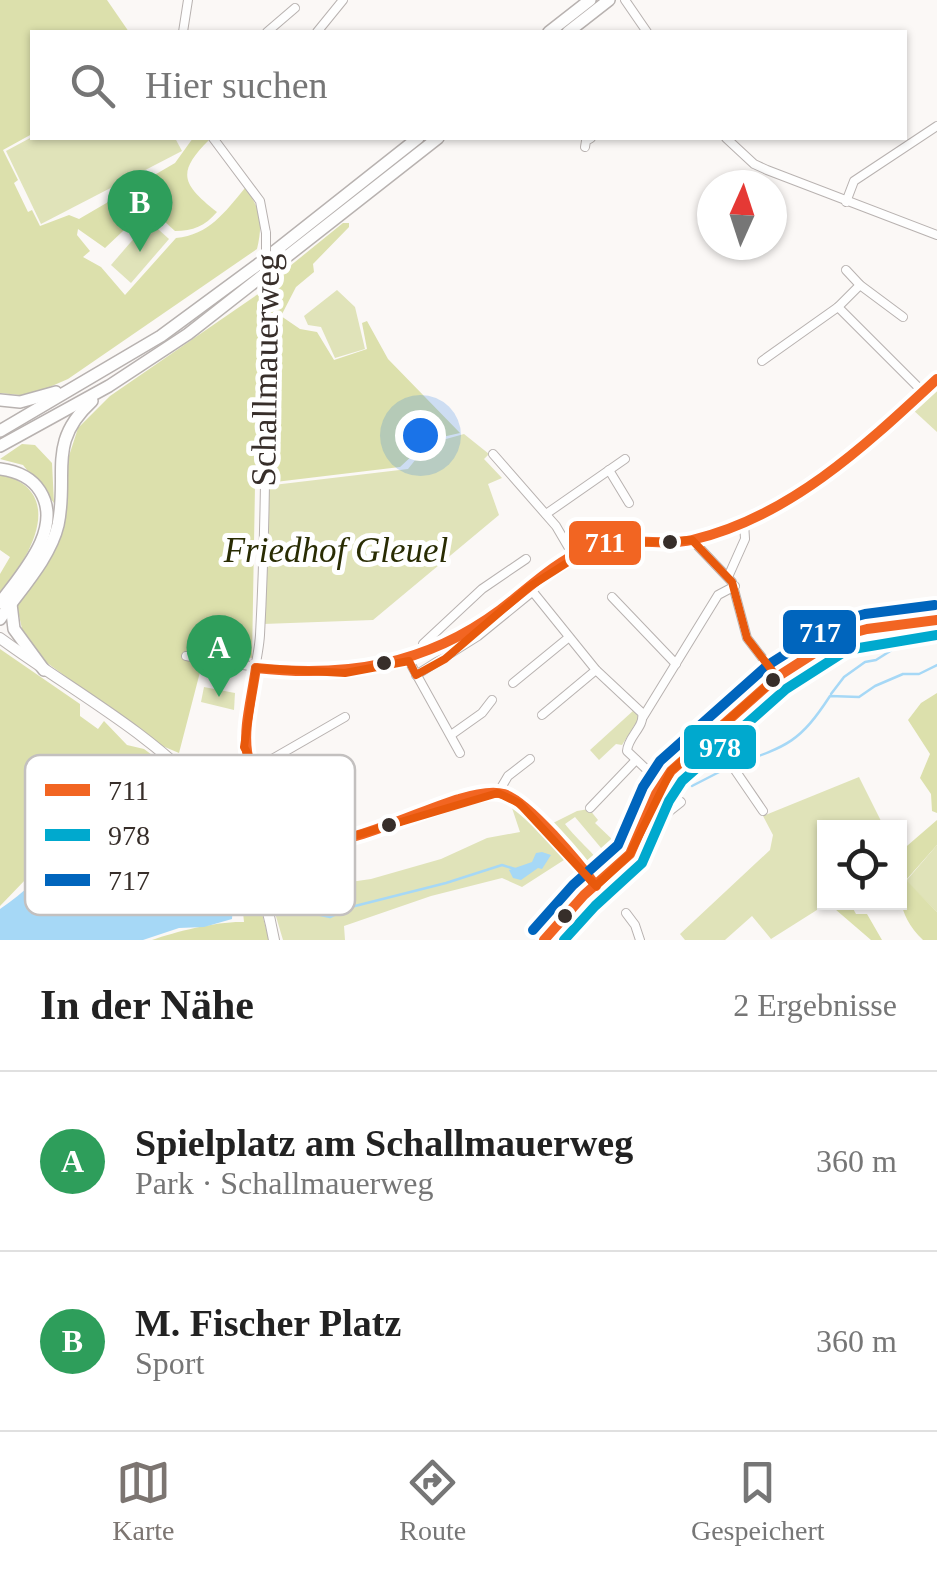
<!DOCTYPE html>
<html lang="de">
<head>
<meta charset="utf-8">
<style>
  body { margin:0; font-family:"Times New Roman",serif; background:#f2f2f2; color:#222 }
  .controls { position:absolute; right:30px; bottom:30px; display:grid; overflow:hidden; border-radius:0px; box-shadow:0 2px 8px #0004 }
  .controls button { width:90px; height:90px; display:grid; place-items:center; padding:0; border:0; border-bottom:2px solid #e0e0e0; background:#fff; color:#222; font:50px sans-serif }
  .compass { position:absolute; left:697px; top:170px; width:90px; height:90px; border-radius:50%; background:#fff; box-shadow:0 2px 8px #0004; rotate:3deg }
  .you { position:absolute; left:420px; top:435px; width:35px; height:35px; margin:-25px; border:8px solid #fff; border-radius:50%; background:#1a73e8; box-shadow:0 0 0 15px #1a73e833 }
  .badge { display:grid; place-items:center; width:65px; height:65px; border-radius:50%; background:#7c7571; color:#fff; font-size:32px; font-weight:700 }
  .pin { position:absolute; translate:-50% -82px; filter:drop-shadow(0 2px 5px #0008) }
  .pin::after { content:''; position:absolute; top:52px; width:35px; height:30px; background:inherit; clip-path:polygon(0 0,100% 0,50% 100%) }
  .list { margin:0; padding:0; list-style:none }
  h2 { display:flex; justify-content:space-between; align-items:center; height:130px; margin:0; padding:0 40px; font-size:42px }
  h2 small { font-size:32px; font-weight:400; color:#767676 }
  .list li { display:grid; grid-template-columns:65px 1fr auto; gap:30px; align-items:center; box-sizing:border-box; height:180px; padding:0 40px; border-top:2px solid #e0e0e0 }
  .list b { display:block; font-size:38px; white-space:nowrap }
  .list p { margin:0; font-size:32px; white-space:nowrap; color:#767676 }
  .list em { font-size:32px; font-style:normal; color:#767676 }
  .icon { flex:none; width:55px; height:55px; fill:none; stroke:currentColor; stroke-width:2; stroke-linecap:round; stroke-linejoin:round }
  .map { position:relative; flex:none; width:937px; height:940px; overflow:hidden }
  .search { position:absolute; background:#fff; box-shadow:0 2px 8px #0004; left:30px; right:30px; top:30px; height:110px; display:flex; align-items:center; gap:25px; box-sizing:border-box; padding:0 35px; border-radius:0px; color:#767676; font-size:38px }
  .sheet { height:490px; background:#fff }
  nav { display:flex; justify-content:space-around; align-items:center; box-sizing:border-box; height:140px; border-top:2px solid #e0e0e0; background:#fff; font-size:28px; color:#767676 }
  nav a { display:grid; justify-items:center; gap:5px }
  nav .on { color:#7c7571 }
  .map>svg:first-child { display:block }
  .green { fill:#e0e3b9 }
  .forest { fill:#dce0ac }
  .water { fill:#a6d8f6 }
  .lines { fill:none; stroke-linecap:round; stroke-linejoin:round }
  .stream { stroke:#a6d8f6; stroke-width:2.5 }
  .minor-casing { stroke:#b8b2b0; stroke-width:10 }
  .major-casing { stroke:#b8b2b0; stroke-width:12 }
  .highway-casing { stroke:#b8b2b0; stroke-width:14 }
  .minor { stroke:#fefefe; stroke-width:8 }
  .major { stroke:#fefefe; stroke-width:10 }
  .highway { stroke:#fefefe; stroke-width:11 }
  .minor-bridge-casing { stroke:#b8b2b0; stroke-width:10; stroke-linecap:butt }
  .minor-bridge { stroke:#fefefe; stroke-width:8 }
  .bus-1-casing { stroke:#fff; stroke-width:18 }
  .bus-2-casing { stroke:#fff; stroke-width:18 }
  .bus-3-casing { stroke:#fff; stroke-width:18 }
  .bus-1 { stroke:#f26522; stroke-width:10 }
  .bus-2 { stroke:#00a9ce; stroke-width:10 }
  .bus-3 { stroke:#0065bd; stroke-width:10 }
  .marked { fill:none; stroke:#e8590c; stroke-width:8; stroke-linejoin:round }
  .bus-dot { fill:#372e2a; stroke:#fff; stroke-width:4 }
  .labels { text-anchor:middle; stroke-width:10; stroke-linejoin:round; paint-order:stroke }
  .street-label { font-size:35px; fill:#372e2a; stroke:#fff }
  .park-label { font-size:35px; font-style:italic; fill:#292c03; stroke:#fff }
  .key { fill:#fff; stroke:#c3c0bf; stroke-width:2.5 }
  .key-label { font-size:28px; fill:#372e2a }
  .line-badge { stroke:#fff; stroke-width:4 }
  .badge-label { font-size:28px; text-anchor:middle; font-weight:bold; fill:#fff }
</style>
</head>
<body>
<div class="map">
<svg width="937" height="940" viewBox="0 0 937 940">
  <rect width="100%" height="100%" fill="#fbf8f6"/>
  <g class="green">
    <path d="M32 137 175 138 182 151 41 224 6 151Z"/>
    <path d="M149 221 169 239 131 283 111 265Z"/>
    <path d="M337 290 355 307 365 349 335 358 321 327 308 325 304 316Z"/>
    <path d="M937 385V432L912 409Z"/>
    <path d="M464 434 489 454 484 459 502 478 488 484 499 515 373 620 263 624 265 486 408 469 428 444Z"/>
    <path d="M204 687 235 693 234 710 201 702Z"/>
    <path d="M634 710 639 718 622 745 616 744 599 760 590 750Z"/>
    <path d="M859 777 884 827 824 828V902L828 903 771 939 752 916 725 940H685L680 934 770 850 773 835 763 816Z"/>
    <path d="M510 802 564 860 522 887 502 878 431 896 344 926 345 940H283L263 873 274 883 350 882 371 879 441 859 487 838 520 832Z"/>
    <path d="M589 809 598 820 595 823 616 843 607 855 575 817 565 824C577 840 600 858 606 872L602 875 549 825 577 811Z"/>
    <path d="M937 845V912L906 881Z"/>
  </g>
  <g class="forest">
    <path d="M0 0H107L129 32H32V134L3 150 18 180 14 183 28 212 32 210 40 226 69 215 79 219 175 163 193 138 209 140C176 173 182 184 217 212 205 226 193 231 175 231L155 213 140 215 105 248 78 229 77 235 90 251 83 257 101 267 125 295 176 238C209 235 225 212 245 188 261 208 263 224 257 249L68 379 29 396 0 393Z"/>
    <path d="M343 223H349V227L313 264 314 272 296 287 281 316 300 329 317 332 334 360 367 349 362 323 367 321 388 359 460 433 429 440 400 467 267 483 270 298 274 279Z"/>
    <path d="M258 294 261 300 262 485 255 486 252 658 206 649 179 753 160 745 43 660 22 629 17 606 59 540 66 516 68 459 78 428 110 396Z"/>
    <path d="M22 444 35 445 52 463 54 503 23 465 0 459Z"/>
    <path d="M0 474C68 491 31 557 0 592V574L10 557 0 550Z"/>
    <path d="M0 649 80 704V716L98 729 104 721 127 745 144 749 179 775 204 800 230 833 251 876 261 907 236 906C229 879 217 880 200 862 189 850 185 832 175 819L155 814 125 828 101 833 69 847 54 864 27 878 0 906Z"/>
    <path d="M937 693V813L932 811 931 794 920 778 930 754 908 720 921 703Z"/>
    <path d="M937 820V845L906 880 937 912V940H923C895 913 899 889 900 852Z"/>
    <path d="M828 903H850L856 914H867L882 940H871Z"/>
    <path d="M261 910 269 940H152C177 931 219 921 244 922L243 912Z"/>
  </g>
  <g class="water">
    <path d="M163 817C181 828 183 846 196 862 213 884 237 881 232 919L204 927 179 928 143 940H0V909C24 893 44 872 66 855 90 837 119 835 146 823L147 818Z"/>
    <path d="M542 852 551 855 542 869 538 868 521 880 513 878 509 870 532 862 536 853Z"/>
  </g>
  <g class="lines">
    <g class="stream">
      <path d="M831 694 844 677 865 662 876 660 903 643 933 636"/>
      <path d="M736 764C788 746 800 742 830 696L859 697 875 686 903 674H919L937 665"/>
      <path d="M692 786 727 768"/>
      <path d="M284 907 330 917 351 907 446 883 502 865 515 869"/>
    </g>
    <defs>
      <g id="minor">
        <path d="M625 0 647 32"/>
        <path d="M183 32 188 0"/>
        <path d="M267 32 295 8"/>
        <path d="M317 32 343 0"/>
        <path d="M213 138 260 201 266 233"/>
        <path d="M726 138 754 164 767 170 937 235"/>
        <path d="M585 147 586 141 591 138"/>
        <path d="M846 202 854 181 937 126"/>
        <path d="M846 270 860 285 903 317"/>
        <path d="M266 298C266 410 266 523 260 635 258 669 240 718 245 749 247 764 257 778 265 790 283 820 300 848 340 841 373 830 474 785 503 794 522 799 584 867 596 886"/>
        <path d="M838 307 923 392"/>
        <path d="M762 361 838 307 860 285"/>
        <path d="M493 454 556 526 573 555"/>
        <path d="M609 470 629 503"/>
        <path d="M546 514 625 459"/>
        <path d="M692 540 732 582 747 638 777 677"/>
        <path d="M728 577 745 539 744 522"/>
        <path d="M529 587 596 670 642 713C645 727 628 736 627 751L661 783"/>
        <path d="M612 597 676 664"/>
        <path d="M186 656C294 674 388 690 484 622 519 596 554 559 596 545 628 534 662 548 694 540 792 514 865 446 937 379"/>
        <path d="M421 656 423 644 482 589 526 559"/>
        <path d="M409 661 460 753"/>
        <path d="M416 675 478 636 532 592"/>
        <path d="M513 683 568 638"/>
        <path d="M542 715 596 670"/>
        <path d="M643 717 718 595 735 586"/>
        <path d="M451 735 482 713 492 700"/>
        <path d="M711 735 763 811"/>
        <path d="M253 770 345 717"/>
        <path d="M498 793 508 776 530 759"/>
        <path d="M590 808 636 760"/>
        <path d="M644 824 652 825 681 802"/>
        <path d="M626 913 635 925 640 940"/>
        <path d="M556 926 564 940"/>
        <path d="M544 940 584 895 630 854 656 794 671 771 777 677 841 636 867 629 937 620"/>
      </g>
      <path id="major" d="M0 638C122 727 245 776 274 940"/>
      <g id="highway">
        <path d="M549 32 590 0"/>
        <path d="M568 32 609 0"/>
        <path d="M0 400 20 402 56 392"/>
        <path d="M0 431 161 336 256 266 418 138"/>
        <path d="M0 446 109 386 188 334 438 138"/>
        <path d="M0 469C16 471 31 477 40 491 64 529 21 574 0 603"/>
        <path d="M11 604 14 629 44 670"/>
        <path d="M0 619C19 591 50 559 58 525 69 473 46 443 92 401"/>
      </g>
    </defs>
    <use href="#minor" class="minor-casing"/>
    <use href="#major" class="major-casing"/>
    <use href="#highway" class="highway-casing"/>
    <use href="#minor" class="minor"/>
    <use href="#major" class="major"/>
    <use href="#highway" class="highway"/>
    <defs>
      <path id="minor-bridge" d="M266 298V233"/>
    </defs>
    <use href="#minor-bridge" class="minor-bridge-casing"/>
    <use href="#minor-bridge" class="minor-bridge"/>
    <defs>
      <g id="bus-1">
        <path d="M256 668C346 678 426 665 500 610 529 588 554 563 587 548 621 533 657 548 692 540 790 517 866 445 937 379"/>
        <path d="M256 668C246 733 233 755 277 812 287 824 298 837 312 841 340 850 426 808 459 799 472 795 490 790 504 794 529 802 580 864 596 886"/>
        <path d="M544 940 584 895 630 854 656 794 671 771 777 677 841 636 867 629 937 620"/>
      </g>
      <path id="bus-2" d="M564 940 595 906 642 863 669 801 682 781 786 689 847 650 937 635"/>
      <path id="bus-3" d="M533 930 573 885 618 845 643 787 660 761 768 665 836 622 865 614 935 605"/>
    </defs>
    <use href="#bus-1" class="bus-1-casing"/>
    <use href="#bus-2" class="bus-2-casing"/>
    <use href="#bus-3" class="bus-3-casing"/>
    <use href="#bus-1" class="bus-1"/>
    <use href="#bus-2" class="bus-2"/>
    <use href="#bus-3" class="bus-3"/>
  </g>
  <path class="marked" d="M692 540 732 582 747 638 777 677 671 771 630 854 596 886 519 803 498 793 330 843 285 823 244 747 256 668 345 673 409 661 416 675 445 659 529 587 595 545Z"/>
  <g class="bus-dot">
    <circle cx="670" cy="542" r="9"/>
    <circle cx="384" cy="663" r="9"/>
    <circle cx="773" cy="680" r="9"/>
    <circle cx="389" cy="825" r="9"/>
    <circle cx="565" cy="916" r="9"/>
  </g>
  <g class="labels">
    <g class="street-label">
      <text transform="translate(265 370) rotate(-89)" y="12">Schallmauerweg</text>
    </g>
    <g class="park-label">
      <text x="336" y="562">Friedhof Gleuel</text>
    </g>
  </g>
  <rect x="25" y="755" width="330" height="160" rx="15" class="key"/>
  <rect x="45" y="784" width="45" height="12" fill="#f26522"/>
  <rect x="45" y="829" width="45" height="12" fill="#00a9ce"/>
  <rect x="45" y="874" width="45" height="12" fill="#0065bd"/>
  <g class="key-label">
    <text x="108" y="800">711</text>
    <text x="108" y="845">978</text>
    <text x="108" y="890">717</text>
  </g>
  <g class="line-badge">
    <rect x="567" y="519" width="76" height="48" rx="10" fill="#f26522"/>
    <rect x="781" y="608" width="77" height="48" rx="10" fill="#0065bd"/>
    <rect x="682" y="723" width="76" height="48" rx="10" fill="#00a9ce"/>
  </g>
  <g class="badge-label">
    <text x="605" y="552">711</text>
    <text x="820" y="642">717</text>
    <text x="720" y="757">978</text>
  </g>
</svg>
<div class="controls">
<button><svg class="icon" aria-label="locate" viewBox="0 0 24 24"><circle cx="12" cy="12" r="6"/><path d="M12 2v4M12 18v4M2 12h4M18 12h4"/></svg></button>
</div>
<svg class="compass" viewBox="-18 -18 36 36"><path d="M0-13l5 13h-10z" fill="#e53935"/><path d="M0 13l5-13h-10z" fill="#767676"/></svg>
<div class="you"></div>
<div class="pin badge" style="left:219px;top:697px;background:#2e9e5b">A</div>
<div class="pin badge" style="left:140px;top:252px;background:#2e9e5b">B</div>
<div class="search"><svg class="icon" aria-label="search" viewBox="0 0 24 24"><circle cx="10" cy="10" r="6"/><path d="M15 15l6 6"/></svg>Hier suchen</div>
</div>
<section class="sheet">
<h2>In der Nähe<small>2 Ergebnisse</small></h2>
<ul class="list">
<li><span class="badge" style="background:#2e9e5b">A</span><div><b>Spielplatz am Schallmauerweg</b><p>Park · Schallmauerweg</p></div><em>360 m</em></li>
<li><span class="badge" style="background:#2e9e5b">B</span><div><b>M. Fischer Platz</b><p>Sport</p></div><em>360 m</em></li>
</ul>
</section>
<nav>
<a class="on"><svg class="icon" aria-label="map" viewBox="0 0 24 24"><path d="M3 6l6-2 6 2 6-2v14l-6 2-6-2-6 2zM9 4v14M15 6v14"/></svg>Karte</a>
<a><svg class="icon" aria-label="directions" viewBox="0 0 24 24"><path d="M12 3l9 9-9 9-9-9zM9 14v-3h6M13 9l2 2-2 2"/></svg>Route</a>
<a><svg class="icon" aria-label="saved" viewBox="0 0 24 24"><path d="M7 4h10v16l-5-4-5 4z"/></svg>Gespeichert</a>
</nav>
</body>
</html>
